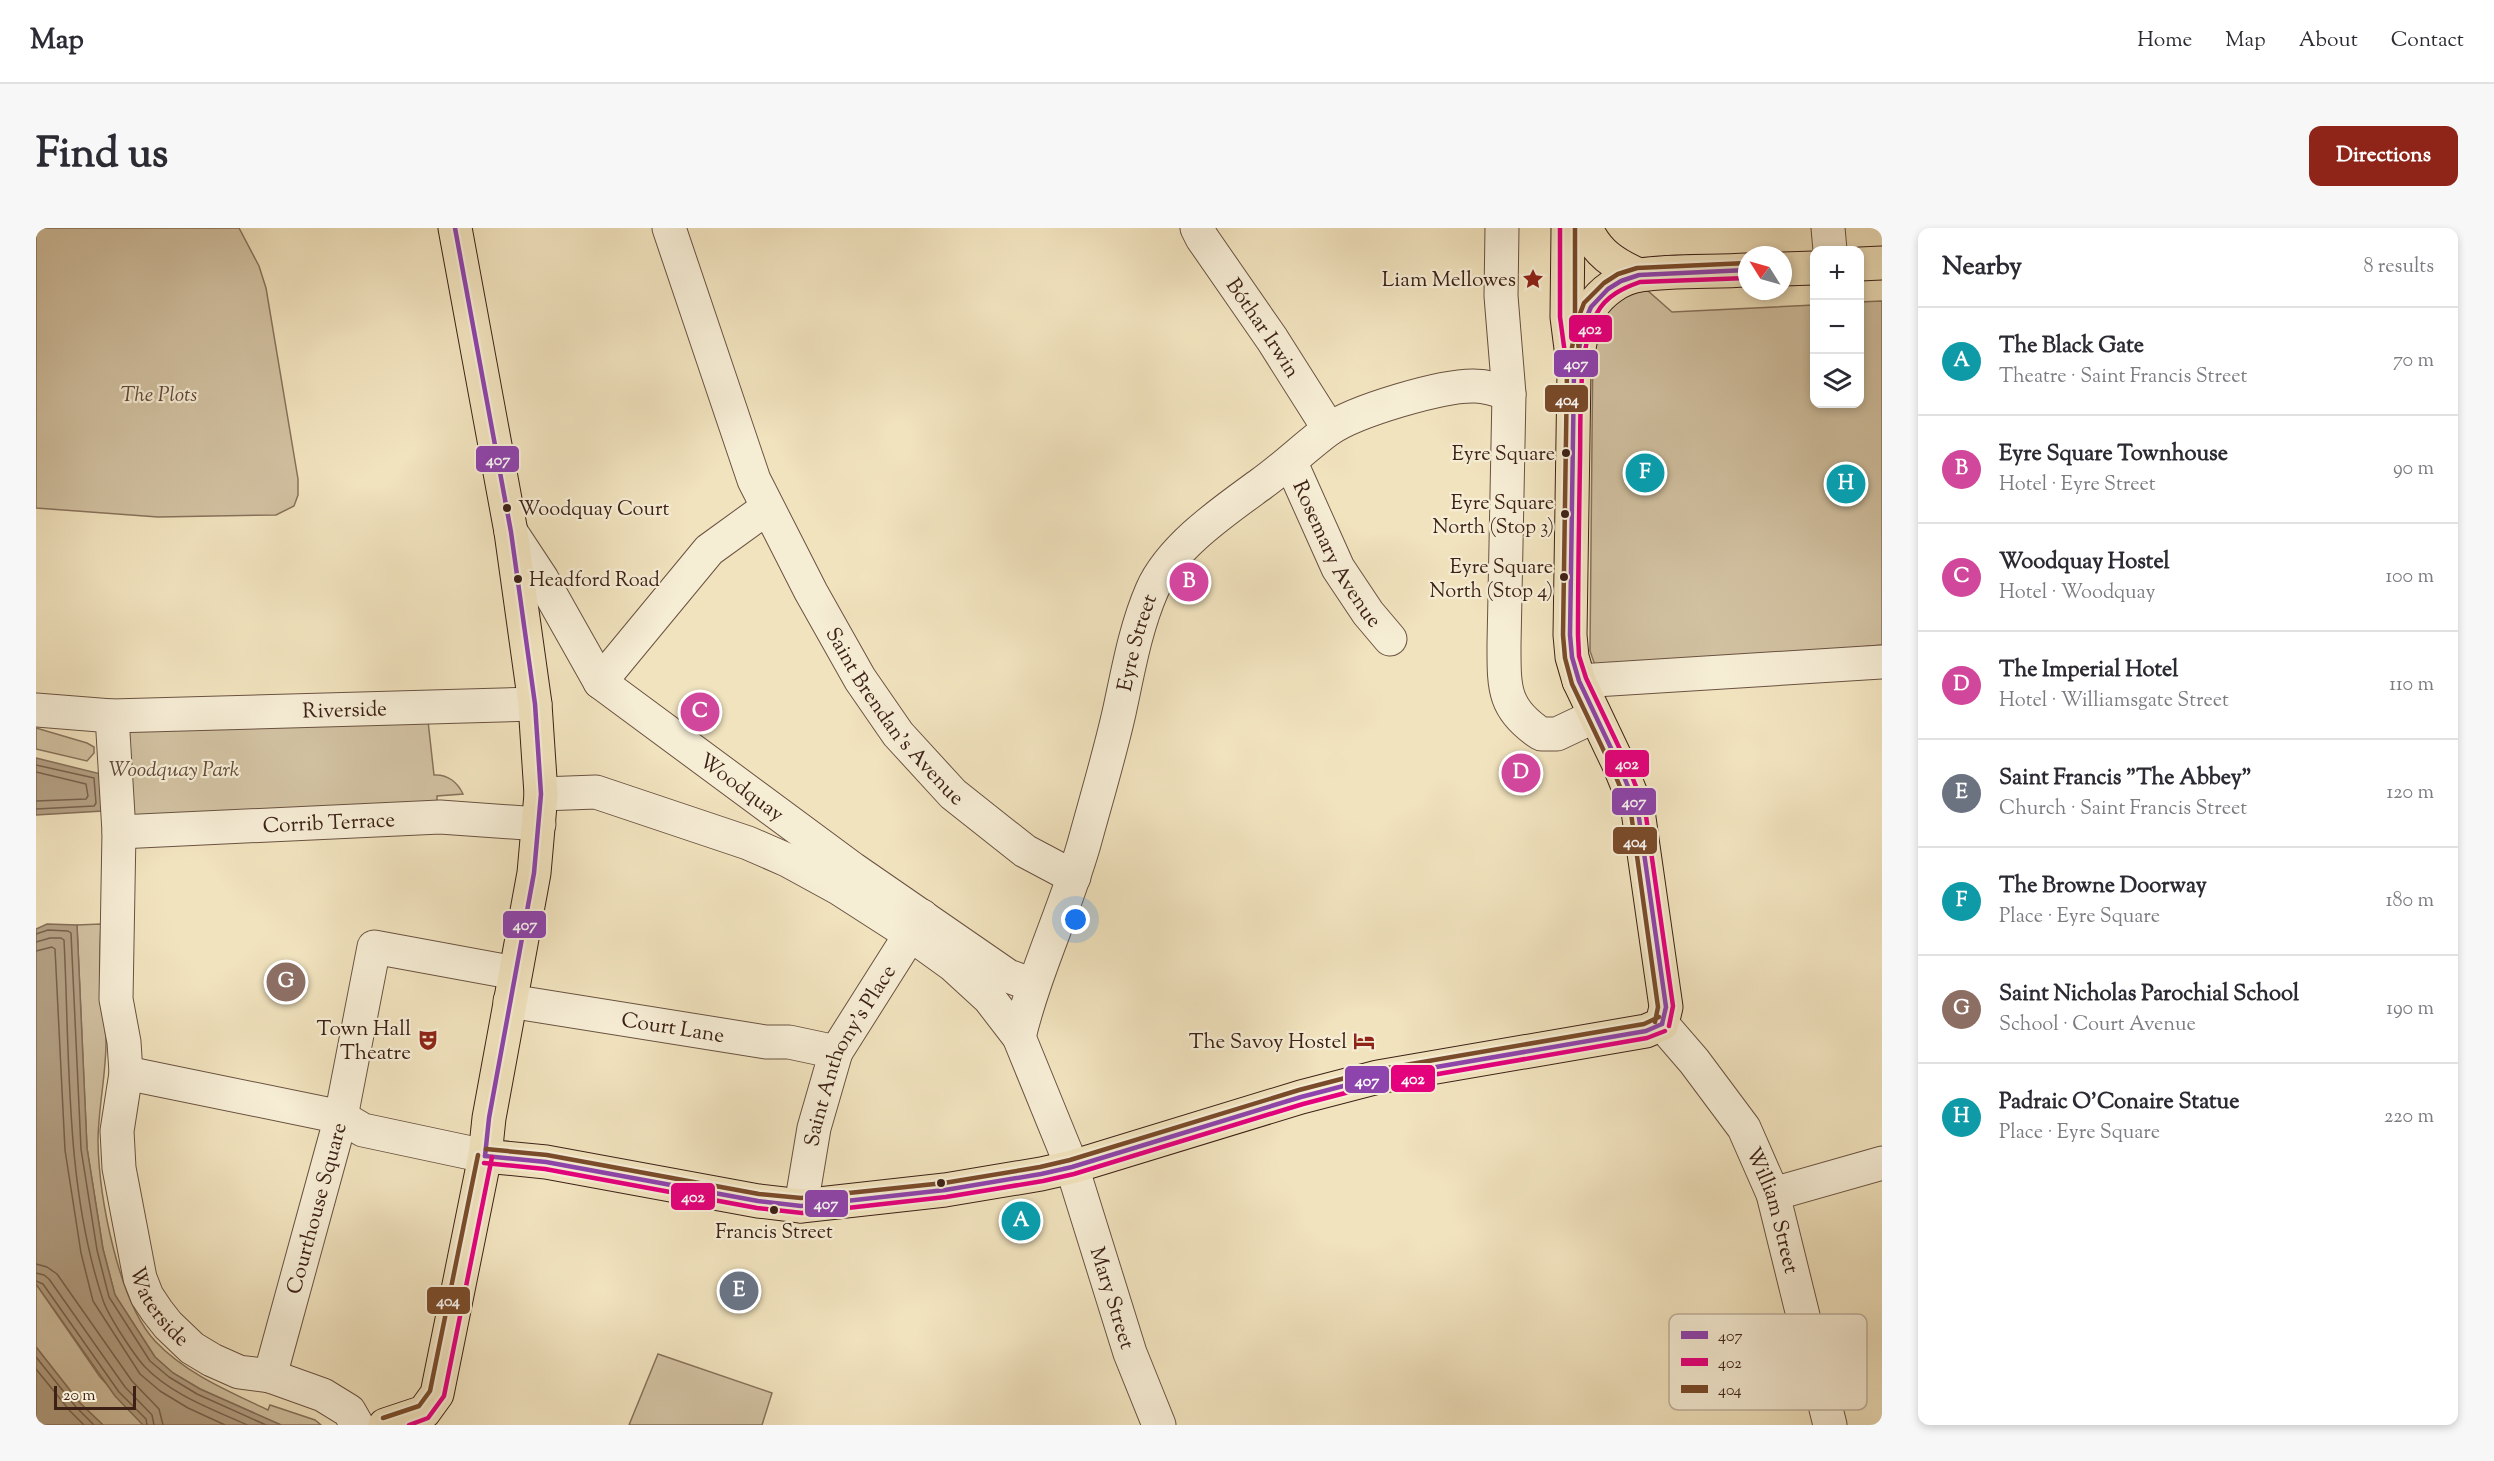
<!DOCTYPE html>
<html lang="en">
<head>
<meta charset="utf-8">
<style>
  body { margin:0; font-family:"Sorts Mill Goudy",serif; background:#f7f7f7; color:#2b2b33 }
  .controls { position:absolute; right:18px; top:18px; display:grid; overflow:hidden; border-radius:12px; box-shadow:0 3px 9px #0003 }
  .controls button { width:54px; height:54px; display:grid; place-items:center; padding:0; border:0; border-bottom:2px solid #e1e1e2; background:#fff; color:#2b2b33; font:30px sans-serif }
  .compass { position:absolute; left:1702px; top:18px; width:54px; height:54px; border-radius:50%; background:#fff; box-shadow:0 3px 9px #0003; rotate:307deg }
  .scale { position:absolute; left:18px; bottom:15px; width:82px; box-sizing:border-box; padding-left:6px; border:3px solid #3d2117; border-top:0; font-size:16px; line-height:21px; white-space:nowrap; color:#3d2117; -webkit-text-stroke:4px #f6edd5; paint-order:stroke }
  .you { position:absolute; left:1040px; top:692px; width:21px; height:21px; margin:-15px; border:4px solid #fff; border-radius:50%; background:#1a73e8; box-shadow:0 0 0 9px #1a73e833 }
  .badge { display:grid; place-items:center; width:39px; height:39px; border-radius:50%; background:#8f2418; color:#fff; font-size:20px; font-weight:700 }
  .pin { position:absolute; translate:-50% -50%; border:3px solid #fff; box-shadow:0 2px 6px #0006 }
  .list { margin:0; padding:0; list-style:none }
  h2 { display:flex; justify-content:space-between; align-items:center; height:78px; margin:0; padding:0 24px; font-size:26px }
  h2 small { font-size:20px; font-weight:400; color:#7c7c81 }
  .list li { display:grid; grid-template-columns:39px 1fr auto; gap:18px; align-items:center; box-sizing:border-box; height:108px; padding:0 24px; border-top:2px solid #e1e1e2 }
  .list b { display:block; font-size:22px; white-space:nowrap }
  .list p { margin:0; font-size:20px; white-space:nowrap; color:#7c7c81 }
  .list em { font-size:20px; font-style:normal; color:#7c7c81 }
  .icon { flex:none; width:33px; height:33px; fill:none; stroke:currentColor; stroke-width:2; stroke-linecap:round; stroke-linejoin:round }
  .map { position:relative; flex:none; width:1846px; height:1197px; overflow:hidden; border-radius:12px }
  header { display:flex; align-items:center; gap:36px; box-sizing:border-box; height:84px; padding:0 30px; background:#fff; border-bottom:2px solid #e1e1e2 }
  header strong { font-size:28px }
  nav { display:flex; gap:33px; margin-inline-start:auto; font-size:21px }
  .intro { display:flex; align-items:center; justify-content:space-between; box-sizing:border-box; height:144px; padding:0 36px }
  h1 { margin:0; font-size:42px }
  .button { padding:15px 27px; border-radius:12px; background:#8f2418; color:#fff; font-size:21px; font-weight:700 }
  main { display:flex; gap:36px; padding:0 36px }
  aside { flex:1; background:#fff; border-radius:12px; box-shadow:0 3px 9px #0003 }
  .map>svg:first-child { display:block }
  .green { fill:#d2c2a2; stroke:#88725c; stroke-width:1.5 }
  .water { fill:#b4a185; stroke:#846e59; stroke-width:1.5 }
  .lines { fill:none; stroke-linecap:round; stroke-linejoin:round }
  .shore { stroke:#78614e; stroke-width:1.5 }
  .minor-casing { stroke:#6a5241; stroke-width:35 }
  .major-casing { stroke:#3d2117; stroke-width:35 }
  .minor { stroke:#f6edd5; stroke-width:33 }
  .major { stroke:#f1e3be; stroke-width:33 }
  .bus-1-casing { stroke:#f6edd5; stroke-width:9 }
  .bus-2-casing { stroke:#f6edd5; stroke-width:9 }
  .bus-3-casing { stroke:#f6edd5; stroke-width:9 }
  .bus-1 { stroke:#8e44ad; stroke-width:4.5 }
  .bus-2 { stroke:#e5007d; stroke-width:4.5 }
  .bus-3 { stroke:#7a4b2a; stroke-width:4.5 }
  .bus-dot { fill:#3d2117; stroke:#f6edd5; stroke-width:2 }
  .labels { text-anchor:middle; stroke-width:4.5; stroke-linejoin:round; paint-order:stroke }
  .bus-label { font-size:20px; fill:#3d2117; stroke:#f6edd5; text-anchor:end }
  .poi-label { font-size:21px; fill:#3d2117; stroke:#f6edd5; text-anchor:end }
  .street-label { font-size:21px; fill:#3d2117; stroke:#f6edd5 }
  .park-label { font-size:21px; font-style:italic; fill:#62493a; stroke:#f6edd5 }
  .key { fill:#f6edd5; stroke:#beb09c; stroke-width:1.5 }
  .key-label { font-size:16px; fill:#3d2117 }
  .line-badge { stroke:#f6edd5; stroke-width:2 }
  .badge-label { font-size:16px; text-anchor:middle; font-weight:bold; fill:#fff }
</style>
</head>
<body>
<header>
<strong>Map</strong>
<nav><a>Home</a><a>Map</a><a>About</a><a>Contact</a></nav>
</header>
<div class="intro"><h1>Find us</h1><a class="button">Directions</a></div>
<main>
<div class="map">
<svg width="1846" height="1197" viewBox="0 0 1846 1197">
  <rect width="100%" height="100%" fill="#f1e3be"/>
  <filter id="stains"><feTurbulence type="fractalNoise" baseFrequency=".00333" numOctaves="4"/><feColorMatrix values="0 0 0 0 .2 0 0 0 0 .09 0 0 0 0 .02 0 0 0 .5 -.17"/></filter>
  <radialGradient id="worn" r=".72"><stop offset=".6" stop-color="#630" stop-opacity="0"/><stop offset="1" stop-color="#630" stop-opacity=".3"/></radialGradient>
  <g class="green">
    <path d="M0 0H203L223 38 230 60 262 251V267L258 278 240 287 122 289 0 280Z"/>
    <path d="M1602 61 1612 63 1636 84 1778 77V176H1824V74L1846 73V417L1561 443 1554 423 1557 108C1568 86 1580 71 1602 61Z"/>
    <path d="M392 493 398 547C412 546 422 555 427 566L401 568V573L89 588 90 498Z"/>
    <path d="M0 500 51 515 58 519V525L51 533 0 521Z"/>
    <path d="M65 696C64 717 63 738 64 760 65 778 70 796 70 814 70 848 62 881 62 914 63 968 82 1073 119 1113 149 1145 192 1163 232 1182L234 1177 279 1192 285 1197H245L164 1161 137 1145 119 1129 79 1067 67 1021 51 920 41 697Z"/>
    <path d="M0 1056 64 1149 109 1197H67L44 1175 0 1119Z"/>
    <path d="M622 1126 736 1165 726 1197H593Z"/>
  </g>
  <g class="water">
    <path d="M0 530 65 546 67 583 0 587Z"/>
    <path d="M11 696 41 697 51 920 67 1021 79 1067 119 1129 137 1145 164 1161 245 1197H107L79 1168 0 1056V701Z"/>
    <path d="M0 1119 44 1175 67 1197H0Z"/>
  </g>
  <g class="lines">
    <g class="shore">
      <path d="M0 537 58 550 60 575 58 578 0 581"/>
      <path d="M0 544 50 556 52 568 50 571 0 573"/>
      <path d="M0 706 12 702 32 703 35 705 45 921 61 1022 73 1069 114 1133 133 1149 161 1166 230 1197"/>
      <path d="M0 714 14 710H25L28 712C34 830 29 956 66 1069 70 1085 98 1127 109 1139 136 1167 176 1181 211 1197"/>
      <path d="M0 723 16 719 19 721 29 922 45 1025 57 1073 104 1146 124 1163 152 1180 189 1197"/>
      <path d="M0 1036 11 1039 21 1046 96 1153 123 1181 127 1197"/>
      <path d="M0 1045 8 1047 13 1051 89 1159 116 1187 118 1197"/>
      <path d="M0 1053 7 1056 83 1164 110 1191 111 1197"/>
      <path d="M0 1129 40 1179 58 1197"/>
      <path d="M0 1141 34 1183 48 1197"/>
    </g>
    <defs>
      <g id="minor">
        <path id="s1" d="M633 0 718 252 775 364 824 451 862 506 917 566 989 623 1038 649"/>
        <path id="s2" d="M1161 0 1166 10 1236 111 1293 201"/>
        <path d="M1466 0 1465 68 1473 166 1468 417C1468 460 1467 481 1505 506H1521L1559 488"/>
        <path d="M1792 0 1794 22"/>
        <path id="s3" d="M1255 235 1302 340 1332 385 1354 411"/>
        <path id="s4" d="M475 304 506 351 564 454 817 641 972 748 997 757"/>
        <path d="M1543 453 1846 434"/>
        <path d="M564 454 673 322 731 280"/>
        <path id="s5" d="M0 482 76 488 499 476"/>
        <path id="s6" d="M76 488 83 604 80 771 88 814 90 845 81 903 83 940 104 1050 111 1068 121 1083 132 1097 156 1120 176 1132 203 1144 234 1148 287 1167 313 1183 321 1197"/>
        <path id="s7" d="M505 566 560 564 712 615 751 632 804 661 874 706 917 737 953 770 983 809 1036 939 1094 1125 1123 1197"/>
        <path id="s8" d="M83 604 404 589 503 596"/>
        <path id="s9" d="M474 773 730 814H753L800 824"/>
        <path id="s10" d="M1626 796 1658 833 1708 900 1737 966 1794 1197"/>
        <path id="s11" d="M983 809C999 743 1029 682 1048 616 1060 572 1073 529 1083 485 1092 444 1099 401 1116 362 1135 319 1188 283 1225 256 1249 239 1269 219 1292 202 1319 183 1406 157 1439 158 1451 158 1462 162 1473 166"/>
        <path d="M90 845 305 889 327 902 449 928"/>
        <path d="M1737 966 1846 935"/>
        <path id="s12" d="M765 978 778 900 800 824 886 688"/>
        <path id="s13" d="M234 1148 305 889 338 719 479 745"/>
      </g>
      <g id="major">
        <path d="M1550 0C1561 25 1578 36 1603 47"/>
        <path d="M1824 36 1846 35"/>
        <path d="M1747 41 1778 40"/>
        <path d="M1542 125C1545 110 1547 93 1555 80 1565 64 1584 50 1604 47 1635 42 1678 44 1711 42"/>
        <path d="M449 928 510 934 722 973 765 978 909 962 1005 946 1036 939 1265 869 1342 849 1610 803 1626 796 1630 779 1602 583 1584 539 1543 453 1536 429 1534 407 1538 144 1531 89 1532 0"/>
        <path d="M349 1197 388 1184 401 1166 449 928 453 890 498 645 505 566 499 476 475 304 419 0"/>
      </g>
    </defs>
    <use href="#minor" class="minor-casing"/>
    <use href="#major" class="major-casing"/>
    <use href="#minor" class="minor"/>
    <use href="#major" class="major"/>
    <defs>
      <g id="bus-1">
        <path d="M419 0 475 304 499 476 505 566 498 645 453 890 449 928"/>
        <path d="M1626 796 1630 779 1602 583 1584 539 1543 453 1536 429 1534 407 1538 144 1549 93 1555 79 1572 61 1585 53 1603 47 1711 42"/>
        <path d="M449 928 510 934 722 973 765 978 909 962 1005 946 1036 939 1265 869 1342 849 1610 803 1626 796"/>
      </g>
      <g id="bus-2">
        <path d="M1524 0V89L1530 133"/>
        <path d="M1633 798 1637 778 1609 581 1591 536 1550 450 1543 428 1542 407C1542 349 1543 291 1544 233 1545 193 1541 120 1561 85 1570 68 1587 60 1604 54L1711 50"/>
        <path d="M448 935 509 941 721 980 766 985 910 969 1007 953 1038 946 1267 876 1344 856 1611 810 1629 803"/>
        <path d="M373 1197 392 1190 408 1168 456 929"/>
      </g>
      <g id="bus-3">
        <path d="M1539 0V89L1544 131"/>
        <path d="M1619 794 1622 779 1595 585 1577 542 1536 456 1529 430 1527 407 1531 143 1542 91 1548 75 1568 55 1582 46 1601 40 1711 35"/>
        <path d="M450 921 511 927 723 966 765 970 908 955 1004 939 1034 932 1263 862 1340 842 1608 796 1623 789"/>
        <path d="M347 1190 383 1178 394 1163 442 927"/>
      </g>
    </defs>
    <use href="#bus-1" class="bus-1-casing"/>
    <use href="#bus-2" class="bus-2-casing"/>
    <use href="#bus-3" class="bus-3-casing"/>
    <use href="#bus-1" class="bus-1"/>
    <use href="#bus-2" class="bus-2"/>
    <use href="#bus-3" class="bus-3"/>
  </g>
  <defs>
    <symbol id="sight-bare" viewBox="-9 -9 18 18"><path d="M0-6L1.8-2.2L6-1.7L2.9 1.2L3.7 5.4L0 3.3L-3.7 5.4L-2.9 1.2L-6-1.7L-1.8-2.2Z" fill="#8f2418" stroke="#f6edd5" stroke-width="2.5" paint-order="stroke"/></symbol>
    <symbol id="theatre-bare" viewBox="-9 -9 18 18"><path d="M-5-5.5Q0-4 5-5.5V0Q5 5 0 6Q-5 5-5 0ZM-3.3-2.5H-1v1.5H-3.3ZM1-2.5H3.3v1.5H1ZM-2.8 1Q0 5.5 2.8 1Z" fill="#8f2418" stroke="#f6edd5" stroke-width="2.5" paint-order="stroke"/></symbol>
    <symbol id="hotel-bare" viewBox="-9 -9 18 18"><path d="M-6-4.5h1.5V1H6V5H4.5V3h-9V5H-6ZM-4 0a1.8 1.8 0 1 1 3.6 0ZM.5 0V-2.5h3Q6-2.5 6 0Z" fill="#8f2418" stroke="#f6edd5" stroke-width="2.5" paint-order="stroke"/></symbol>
  </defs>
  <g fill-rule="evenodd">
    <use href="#sight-bare" x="1482" y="36" width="30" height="30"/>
    <use href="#theatre-bare" x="377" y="797" width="30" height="30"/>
    <use href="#hotel-bare" x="1313" y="798" width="30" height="30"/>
  </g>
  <g class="bus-dot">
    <circle cx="1530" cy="225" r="5"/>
    <circle cx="471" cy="280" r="5"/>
    <circle cx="1529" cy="286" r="5"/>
    <circle cx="1528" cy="349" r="5"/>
    <circle cx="482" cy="351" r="5"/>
    <circle cx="905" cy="955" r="5"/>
    <circle cx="738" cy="982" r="5"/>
  </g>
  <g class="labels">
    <g class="bus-label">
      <text x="1519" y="232">Eyre Square</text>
      <text x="1518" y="281">Eyre Square<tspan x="1518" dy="24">North (Stop 3)</tspan></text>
      <text x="482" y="287" text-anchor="start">Woodquay Court</text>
      <text x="1517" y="345">Eyre Square<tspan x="1517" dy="24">North (Stop 4)</tspan></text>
      <text x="493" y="358" text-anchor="start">Headford Road</text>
      <text x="738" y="1010" text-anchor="middle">Francis Street</text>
    </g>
    <g class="poi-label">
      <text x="1480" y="58">Liam Mellowes</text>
      <text x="375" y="807">Town Hall<tspan x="375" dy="24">Theatre</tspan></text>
      <text x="1311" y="820">The Savoy Hostel</text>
    </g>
    <g class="street-label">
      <text dy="7" stroke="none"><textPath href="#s2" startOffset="120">Bóthar Irwin</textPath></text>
      <text dy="7" stroke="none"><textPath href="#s3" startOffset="102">Rosemary Avenue</textPath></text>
      <text dy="7" stroke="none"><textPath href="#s11" startOffset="412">Eyre Street</textPath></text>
      <text dy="7" stroke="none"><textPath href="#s5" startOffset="309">Riverside</textPath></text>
      <text dy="7" stroke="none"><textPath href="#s1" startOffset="542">Saint Brendan's Avenue</textPath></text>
      <text dy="7" stroke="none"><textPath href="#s4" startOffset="351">Woodquay</textPath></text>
      <text dy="7" stroke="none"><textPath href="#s8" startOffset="210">Corrib Terrace</textPath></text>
      <text dy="7" stroke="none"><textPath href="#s9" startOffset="165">Court Lane</textPath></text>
      <text dy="7" stroke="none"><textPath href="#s12" startOffset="160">Saint Anthony's Place</textPath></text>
      <text dy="7" stroke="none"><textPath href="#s13" startOffset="174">Courthouse Square</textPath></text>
      <text dy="7" stroke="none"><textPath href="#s10" startOffset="220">William Street</textPath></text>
      <text dy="7" stroke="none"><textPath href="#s7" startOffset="830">Mary Street</textPath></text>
      <text dy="7" stroke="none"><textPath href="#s6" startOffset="600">Waterside</textPath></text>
    </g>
    <g class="park-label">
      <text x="123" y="173">The Plots</text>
      <text x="138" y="548">Woodquay Park</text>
    </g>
  </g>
  <rect x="1633" y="1086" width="198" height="96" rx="9" class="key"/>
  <rect x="1645" y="1103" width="27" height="8" fill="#8e44ad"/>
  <rect x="1645" y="1130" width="27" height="8" fill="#e5007d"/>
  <rect x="1645" y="1157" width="27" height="8" fill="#7a4b2a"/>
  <g class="key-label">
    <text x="1682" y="1113">407</text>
    <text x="1682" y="1140">402</text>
    <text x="1682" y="1167">404</text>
  </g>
  <g class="line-badge">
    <rect x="1532" y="86" width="45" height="29" rx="6" fill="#e5007d"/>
    <rect x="1517" y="121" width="46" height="29" rx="6" fill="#8e44ad"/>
    <rect x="1508" y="156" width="45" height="29" rx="6" fill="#7a4b2a"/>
    <rect x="439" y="217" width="45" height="28" rx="6" fill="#8e44ad"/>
    <rect x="1568" y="521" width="46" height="29" rx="6" fill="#e5007d"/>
    <rect x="1575" y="559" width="46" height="29" rx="6" fill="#8e44ad"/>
    <rect x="1576" y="598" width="46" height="29" rx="6" fill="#7a4b2a"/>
    <rect x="466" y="682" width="45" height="29" rx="6" fill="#8e44ad"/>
    <rect x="1354" y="836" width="46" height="29" rx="6" fill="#e5007d"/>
    <rect x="1308" y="837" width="46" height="29" rx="6" fill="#8e44ad"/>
    <rect x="634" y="954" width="46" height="29" rx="6" fill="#e5007d"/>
    <rect x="768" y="961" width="45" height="29" rx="6" fill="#8e44ad"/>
    <rect x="390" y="1058" width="45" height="29" rx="6" fill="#7a4b2a"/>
  </g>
  <g class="badge-label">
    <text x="1554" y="106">402</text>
    <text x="1540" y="141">407</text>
    <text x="1531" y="177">404</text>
    <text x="462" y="237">407</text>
    <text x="1591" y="541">402</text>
    <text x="1598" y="579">407</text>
    <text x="1599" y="619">404</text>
    <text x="489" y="702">407</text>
    <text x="1377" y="856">402</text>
    <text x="1331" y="858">407</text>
    <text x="657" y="974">402</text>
    <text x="790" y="981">407</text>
    <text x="412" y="1078">404</text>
  </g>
  <rect width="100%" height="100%" filter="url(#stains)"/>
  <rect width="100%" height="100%" fill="url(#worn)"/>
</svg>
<div class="controls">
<button>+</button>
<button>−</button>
<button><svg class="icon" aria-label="layers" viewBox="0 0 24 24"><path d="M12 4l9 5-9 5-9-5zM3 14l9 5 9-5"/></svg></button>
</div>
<svg class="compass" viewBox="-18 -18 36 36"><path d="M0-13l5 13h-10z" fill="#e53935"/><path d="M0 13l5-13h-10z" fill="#7c7c81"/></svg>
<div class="scale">20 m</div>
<div class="you"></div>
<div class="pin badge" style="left:985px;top:993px;background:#0f9aa8">A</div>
<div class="pin badge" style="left:1153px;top:354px;background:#d1479c">B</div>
<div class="pin badge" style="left:664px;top:484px;background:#d1479c">C</div>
<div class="pin badge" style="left:1485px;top:545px;background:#d1479c">D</div>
<div class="pin badge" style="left:703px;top:1063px;background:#6b7280">E</div>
<div class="pin badge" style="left:1609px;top:245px;background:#0f9aa8">F</div>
<div class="pin badge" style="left:250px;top:754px;background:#8d6e63">G</div>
<div class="pin badge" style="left:1810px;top:256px;background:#0f9aa8">H</div>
</div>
<aside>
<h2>Nearby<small>8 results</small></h2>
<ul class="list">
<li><span class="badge" style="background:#0f9aa8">A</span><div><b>The Black Gate</b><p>Theatre · Saint Francis Street</p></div><em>70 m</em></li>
<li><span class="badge" style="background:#d1479c">B</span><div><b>Eyre Square Townhouse</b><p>Hotel · Eyre Street</p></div><em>90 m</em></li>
<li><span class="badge" style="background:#d1479c">C</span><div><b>Woodquay Hostel</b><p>Hotel · Woodquay</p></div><em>100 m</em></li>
<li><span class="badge" style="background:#d1479c">D</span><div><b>The Imperial Hotel</b><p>Hotel · Williamsgate Street</p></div><em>110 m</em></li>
<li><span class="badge" style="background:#6b7280">E</span><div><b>Saint Francis &quot;The Abbey&quot;</b><p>Church · Saint Francis Street</p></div><em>120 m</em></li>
<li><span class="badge" style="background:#0f9aa8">F</span><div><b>The Browne Doorway</b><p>Place · Eyre Square</p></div><em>180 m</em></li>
<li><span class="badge" style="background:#8d6e63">G</span><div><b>Saint Nicholas Parochial School</b><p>School · Court Avenue</p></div><em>190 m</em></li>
<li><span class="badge" style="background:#0f9aa8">H</span><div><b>Padraic O'Conaire Statue</b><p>Place · Eyre Square</p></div><em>220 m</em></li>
</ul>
</aside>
</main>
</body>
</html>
